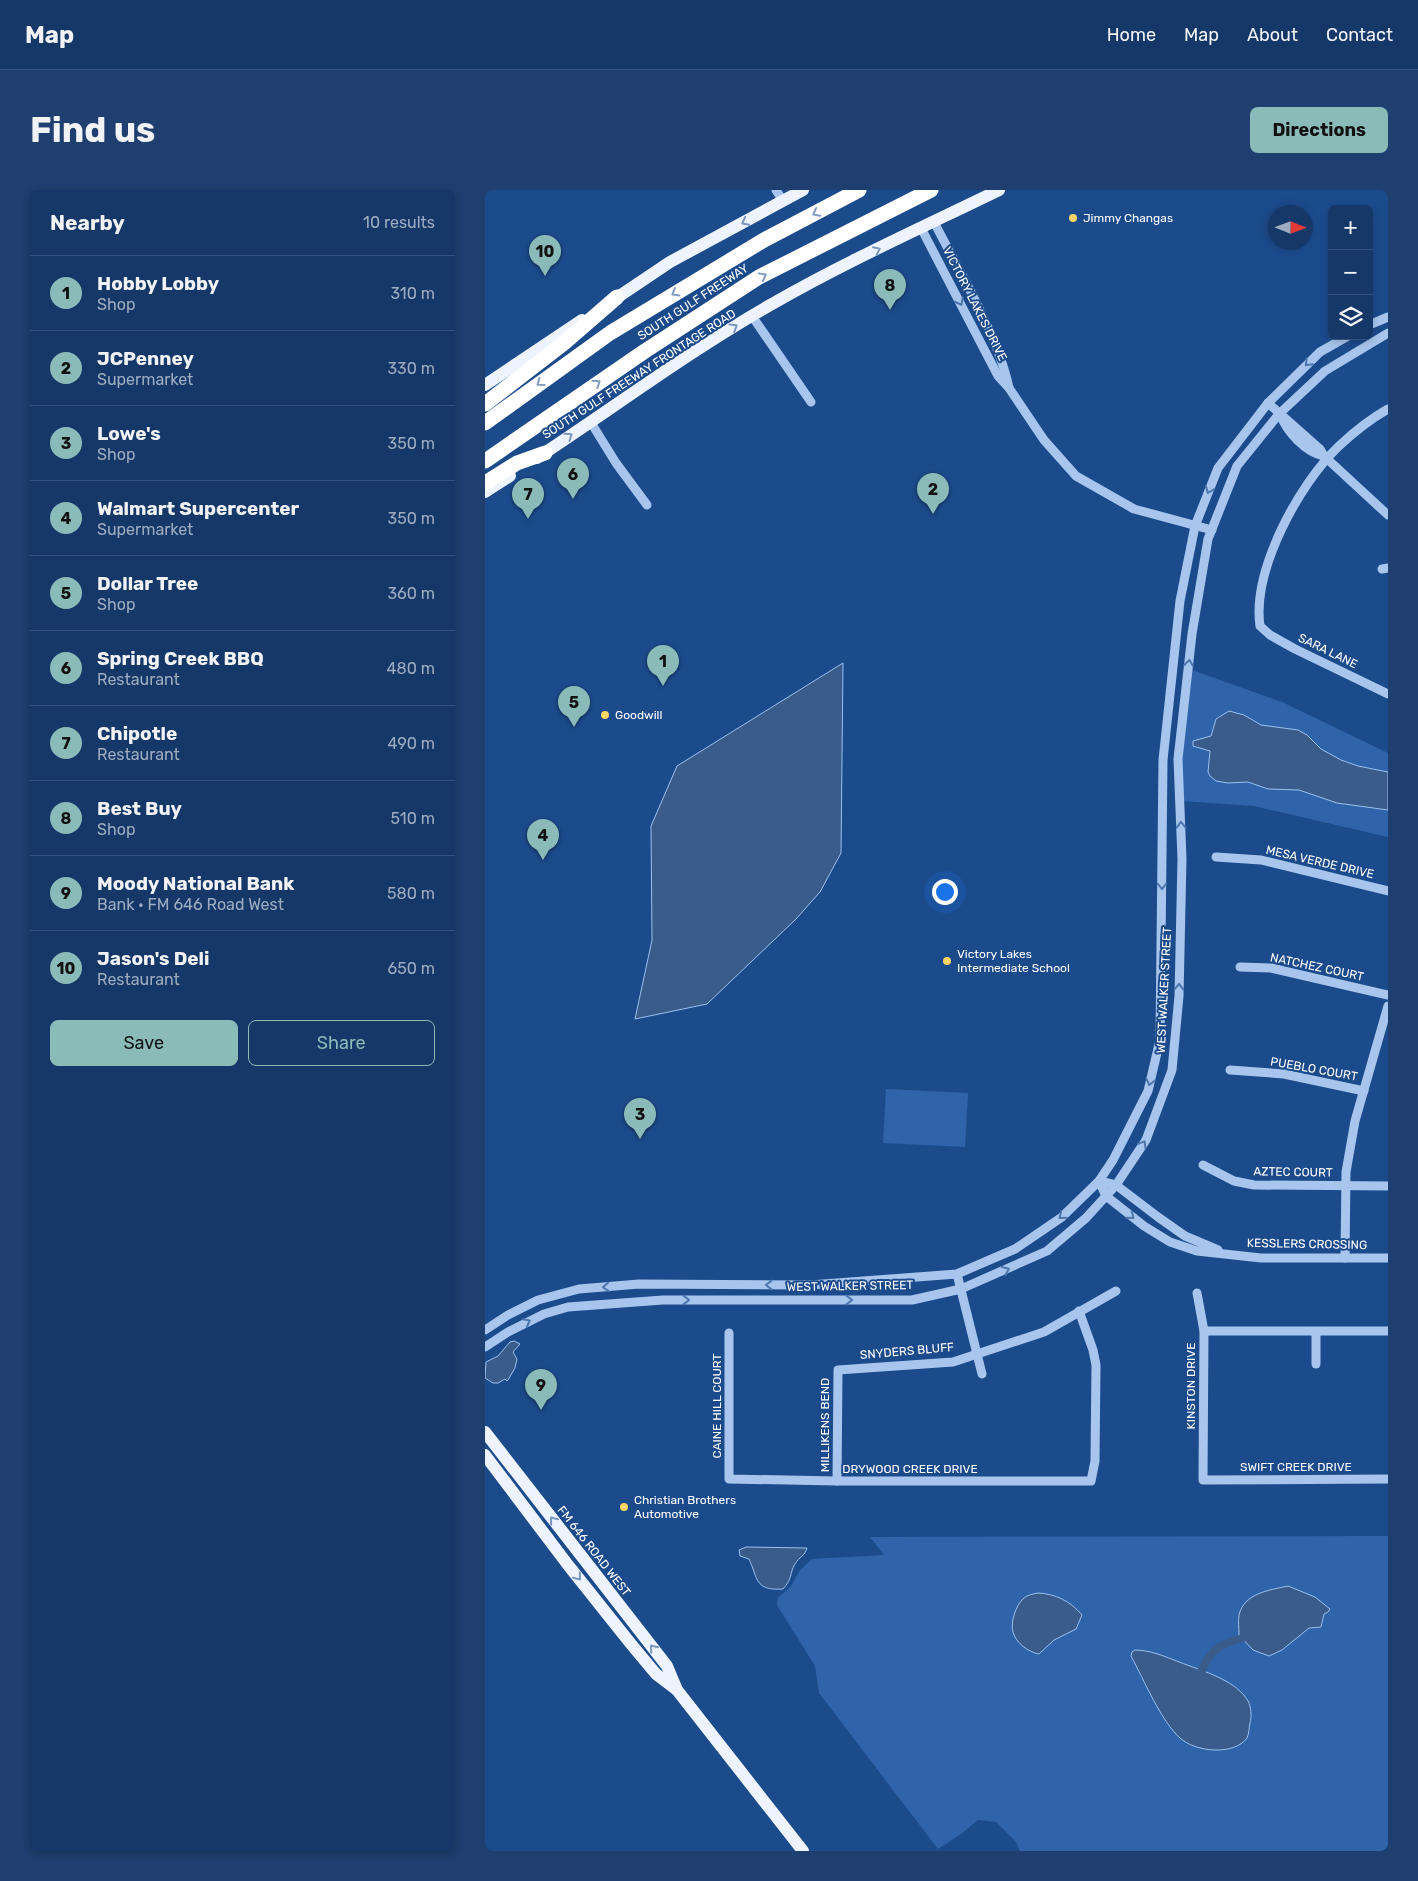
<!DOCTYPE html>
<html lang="en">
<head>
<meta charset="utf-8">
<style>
  body { margin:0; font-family:Rubik,sans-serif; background:#1e3f6f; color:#f1f3f6 }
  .controls { position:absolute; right:15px; top:15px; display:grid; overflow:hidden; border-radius:8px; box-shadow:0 2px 8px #0003 }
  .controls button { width:45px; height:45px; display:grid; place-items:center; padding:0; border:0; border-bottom:1px solid #34527d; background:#153869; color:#f1f3f6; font:25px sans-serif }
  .compass { position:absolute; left:783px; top:15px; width:45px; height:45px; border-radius:50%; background:#153869; box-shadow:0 2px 8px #0003; rotate:91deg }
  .you { position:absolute; left:459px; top:701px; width:18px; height:18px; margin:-12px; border:4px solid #fff; border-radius:50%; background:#1a73e8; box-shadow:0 0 0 8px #1a73e833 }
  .badge { display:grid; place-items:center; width:32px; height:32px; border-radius:50%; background:#8bbbb9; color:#111; font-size:16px; font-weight:700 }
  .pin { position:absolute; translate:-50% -41px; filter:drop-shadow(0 1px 2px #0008) }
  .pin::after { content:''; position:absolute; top:26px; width:18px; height:15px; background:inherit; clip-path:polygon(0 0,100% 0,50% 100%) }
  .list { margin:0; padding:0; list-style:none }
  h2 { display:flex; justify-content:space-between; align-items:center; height:65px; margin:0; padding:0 20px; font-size:21px }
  h2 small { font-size:16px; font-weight:400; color:#9dacc0 }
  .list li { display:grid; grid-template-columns:32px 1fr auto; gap:15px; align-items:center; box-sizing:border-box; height:75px; padding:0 20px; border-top:1px solid #34527d }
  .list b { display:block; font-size:19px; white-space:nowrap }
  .list p { margin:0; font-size:16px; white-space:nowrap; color:#9dacc0 }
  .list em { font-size:16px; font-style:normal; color:#9dacc0 }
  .actions { display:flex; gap:10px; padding:15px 20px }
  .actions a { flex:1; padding:11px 0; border:1px solid #8bbbb9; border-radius:8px; text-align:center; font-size:18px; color:#8bbbb9 }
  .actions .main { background:#8bbbb9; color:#111 }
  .icon { flex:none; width:28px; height:28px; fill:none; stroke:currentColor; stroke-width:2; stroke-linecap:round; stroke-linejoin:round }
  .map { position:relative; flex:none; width:903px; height:1661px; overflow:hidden; border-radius:8px }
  header { display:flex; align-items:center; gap:30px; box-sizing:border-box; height:70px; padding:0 25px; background:#153869; border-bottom:1px solid #34527d }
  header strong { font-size:24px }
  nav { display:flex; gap:28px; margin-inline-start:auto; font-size:18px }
  .intro { display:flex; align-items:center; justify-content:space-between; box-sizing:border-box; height:120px; padding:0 30px }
  h1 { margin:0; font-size:35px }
  .button { padding:12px 22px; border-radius:8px; background:#8bbbb9; color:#111; font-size:18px; font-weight:700 }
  main { display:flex; gap:30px; padding:0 30px }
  aside { flex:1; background:#153869; border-radius:8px; box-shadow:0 2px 8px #0003 }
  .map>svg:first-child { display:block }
  .green { fill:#2f64aa }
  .water { fill:#3a5c8b; stroke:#9bc1ef }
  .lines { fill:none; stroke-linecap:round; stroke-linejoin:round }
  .canal { stroke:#3a5c8b; stroke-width:8 }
  .minor { stroke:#a8c6ed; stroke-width:9 }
  .major { stroke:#eef4ff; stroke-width:12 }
  .highway { stroke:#fff; stroke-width:15 }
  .oneway { stroke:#829cc0 }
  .oneway2 { stroke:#7a97c0 }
  .oneway3 { stroke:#4d76ae }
  .poi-dot { fill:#fdd466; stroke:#1c4b8c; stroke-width:2 }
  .labels { text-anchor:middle; stroke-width:4; stroke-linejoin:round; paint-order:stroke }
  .poi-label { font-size:12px; fill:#fff; stroke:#1c4b8c; text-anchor:start }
  .street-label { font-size:12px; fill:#fff; stroke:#1c4b8c }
</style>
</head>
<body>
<header>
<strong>Map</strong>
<nav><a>Home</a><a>Map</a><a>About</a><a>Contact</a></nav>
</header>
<div class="intro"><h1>Find us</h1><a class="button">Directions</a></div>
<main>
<aside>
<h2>Nearby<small>10 results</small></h2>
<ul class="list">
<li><span class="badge">1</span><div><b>Hobby Lobby</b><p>Shop</p></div><em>310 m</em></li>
<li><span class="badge">2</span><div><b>JCPenney</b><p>Supermarket</p></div><em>330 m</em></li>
<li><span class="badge">3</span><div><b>Lowe's</b><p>Shop</p></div><em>350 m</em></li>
<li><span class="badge">4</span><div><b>Walmart Supercenter</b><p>Supermarket</p></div><em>350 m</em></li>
<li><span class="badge">5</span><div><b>Dollar Tree</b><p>Shop</p></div><em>360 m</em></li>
<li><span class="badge">6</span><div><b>Spring Creek BBQ</b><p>Restaurant</p></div><em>480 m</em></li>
<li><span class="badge">7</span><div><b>Chipotle</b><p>Restaurant</p></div><em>490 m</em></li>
<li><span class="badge">8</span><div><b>Best Buy</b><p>Shop</p></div><em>510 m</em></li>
<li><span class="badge">9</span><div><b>Moody National Bank</b><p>Bank · FM 646 Road West</p></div><em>580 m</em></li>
<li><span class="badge">10</span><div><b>Jason's Deli</b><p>Restaurant</p></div><em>650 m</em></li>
</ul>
<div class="actions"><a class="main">Save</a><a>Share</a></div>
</aside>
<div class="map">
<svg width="903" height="1661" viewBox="0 0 903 1661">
  <rect width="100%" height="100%" fill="#1c4b8c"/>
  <g class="green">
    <path d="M707 480 797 512 903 563V647L769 616 697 611 696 571Z"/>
    <path d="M401 899 483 903 480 957 398 953Z"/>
    <path d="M903 1346V1661H535L531 1652 511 1632 493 1630 476 1644 453 1659 334 1503 330 1476 292 1415 293 1408 306 1396 315 1380 327 1369 399 1365 385 1347Z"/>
  </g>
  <g class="water">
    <path d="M358 473 356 663 335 702 311 729 222 814 150 829 167 750 166 636 192 576Z"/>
    <path d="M744 521 759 525 776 535 813 540 822 545 836 559 856 570 873 576 903 582V620L852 613 814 600 783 599 763 592 743 593 731 591 725 586 723 582 725 561 708 556V551L726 546 731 529Z"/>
    <path d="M29 1151 35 1154 28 1162 32 1169 30 1178 23 1190 22 1191 20 1189 13 1193H8L0 1188 1 1172 13 1166 25 1152Z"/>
    <path d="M261 1357 322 1358C320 1366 314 1367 310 1374 304 1384 308 1388 298 1399 269 1401 273 1388 264 1369L255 1366 254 1360Z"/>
    <path d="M803 1396 830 1407 845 1419 843 1422 839 1424 836 1437 824 1438 797 1460 784 1466 768 1460 754 1445C754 1438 753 1431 754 1425 759 1403 785 1400 803 1396Z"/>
    <path d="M553 1403C571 1404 585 1411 597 1425L591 1439 569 1450 554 1464C543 1462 531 1453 528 1442 525 1433 531 1415 538 1409 542 1405 548 1404 553 1403Z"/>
    <path d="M650 1460C669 1460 687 1470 705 1476 724 1483 752 1492 763 1511 766 1516 767 1527 765 1533 764 1538 764 1544 762 1548 749 1566 710 1562 695 1548 676 1531 659 1490 646 1466L647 1462Z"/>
  </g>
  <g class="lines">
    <path class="canal" d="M717 1480C727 1458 735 1454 758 1448"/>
    <g class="minor">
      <path d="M291 0 298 11"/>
      <path d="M449 32C474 81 513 145 524 198"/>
      <path d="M436 38 513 186 524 198 559 250 591 286 649 319 727 340"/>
      <path d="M267 126 326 212"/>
      <path d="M884 135 903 127"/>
      <path d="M783 213 835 259 839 266 903 325"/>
      <path d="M903 219C885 229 869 242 854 256 814 294 767 380 775 436L785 445 810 459 903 504"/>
      <path d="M795 224C802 242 820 262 839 266"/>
      <path d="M105 231 131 273 162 315"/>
      <path d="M897 379 903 378"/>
      <path d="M731 667 776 670 903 701"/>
      <path d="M755 777 786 778 903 805"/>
      <path d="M745 880 799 884 879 901"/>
      <path d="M718 975 749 991 769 995 903 996"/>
      <path d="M614 991 621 1006 659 1036 685 1052 712 1061 776 1068H903"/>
      <path d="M614 991 631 995 673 1027 700 1046 733 1060"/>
      <path d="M860 1068 861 982 870 931 903 816"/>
      <path d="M472 1084 497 1184"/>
      <path d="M712 1103 719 1141 718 1290 903 1289"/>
      <path d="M0 1140 23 1125 53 1110 94 1099 154 1094 325 1095 472 1084 530 1059 577 1027 614 991 628 970 663 901 675 850 678 570 695 411 710 336 733 278 783 213 835 162 863 146"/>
      <path d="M719 1141H903"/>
      <path d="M831 1142V1174"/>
      <path d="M244 1143V1289L352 1291H606L610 1271 611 1175 608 1160 594 1121"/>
      <path d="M0 1157 23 1142 59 1124 83 1117 178 1110H427L476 1099 562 1061 601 1028 631 995 661 950 687 880 694 806 697 669 693 569 707 444 723 349 752 276 794 224 840 181 903 143"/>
      <path d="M352 1291 353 1180 468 1172 559 1142 631 1101"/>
    </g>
    <g class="major">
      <path d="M124 113 185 72 318 0"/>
      <path d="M0 195 97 130"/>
      <path d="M52 268C131 216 206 160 287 114 360 72 438 37 514 0"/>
      <path d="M0 302 25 286"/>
      <path d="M0 1242 182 1476 192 1500 318 1661"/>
      <path d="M0 1265 83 1375 146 1454 171 1484 192 1500"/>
    </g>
    <g class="highway">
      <path d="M0 214 79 153 132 107"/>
      <path d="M0 233 125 143 279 50 374 0"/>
      <path d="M0 271 160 161 274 87 446 0"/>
      <path d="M0 293 32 273 60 263"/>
    </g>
  </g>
  <defs><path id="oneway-chevron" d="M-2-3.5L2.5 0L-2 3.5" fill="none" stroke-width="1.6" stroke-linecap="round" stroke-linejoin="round" transform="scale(1.25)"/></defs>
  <g class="oneway">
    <use href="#oneway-chevron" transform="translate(331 23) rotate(152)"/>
    <use href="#oneway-chevron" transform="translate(278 86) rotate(-29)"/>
    <use href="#oneway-chevron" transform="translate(190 103) rotate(149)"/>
    <use href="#oneway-chevron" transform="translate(55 193) rotate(144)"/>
    <use href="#oneway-chevron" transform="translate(112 193) rotate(-34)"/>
  </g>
  <g class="oneway2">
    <use href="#oneway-chevron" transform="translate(260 32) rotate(152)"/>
    <use href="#oneway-chevron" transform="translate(392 60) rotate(-26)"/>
    <use href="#oneway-chevron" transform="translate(249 137) rotate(-32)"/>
    <use href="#oneway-chevron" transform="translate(84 246) rotate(-35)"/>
    <use href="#oneway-chevron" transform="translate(68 1330) rotate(-128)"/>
    <use href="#oneway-chevron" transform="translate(93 1387) rotate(51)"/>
    <use href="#oneway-chevron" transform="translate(168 1458) rotate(-129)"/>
  </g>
  <g class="oneway3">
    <use href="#oneway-chevron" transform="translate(475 112) rotate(63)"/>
    <use href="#oneway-chevron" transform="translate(823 173) rotate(135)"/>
    <use href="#oneway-chevron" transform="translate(724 300) rotate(112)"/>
    <use href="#oneway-chevron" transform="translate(704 473) rotate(-83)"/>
    <use href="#oneway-chevron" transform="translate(696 635) rotate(-92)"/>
    <use href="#oneway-chevron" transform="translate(677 696) rotate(90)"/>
    <use href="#oneway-chevron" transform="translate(694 797) rotate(-89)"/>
    <use href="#oneway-chevron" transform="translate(665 892) rotate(103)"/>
    <use href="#oneway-chevron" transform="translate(658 954) rotate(-59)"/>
    <use href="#oneway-chevron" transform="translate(577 1026) rotate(140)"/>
    <use href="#oneway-chevron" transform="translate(646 1026) rotate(39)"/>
    <use href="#oneway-chevron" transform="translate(521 1080) rotate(-25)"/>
    <use href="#oneway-chevron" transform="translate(284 1095) rotate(-180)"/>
    <use href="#oneway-chevron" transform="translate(121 1097) rotate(176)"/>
    <use href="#oneway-chevron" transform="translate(201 1110)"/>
    <use href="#oneway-chevron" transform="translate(364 1110)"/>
    <use href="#oneway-chevron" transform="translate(42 1132) rotate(-27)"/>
  </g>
  <g class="poi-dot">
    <circle cx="588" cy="28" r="5"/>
    <circle cx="120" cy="525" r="5"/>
    <circle cx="462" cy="771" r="5"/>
    <circle cx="139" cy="1317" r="5"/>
  </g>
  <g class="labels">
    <g class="poi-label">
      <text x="598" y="32">Jimmy Changas</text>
      <text x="130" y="529">Goodwill</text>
      <text x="472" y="768">Victory Lakes<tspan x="472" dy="14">Intermediate School</tspan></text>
      <text x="149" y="1314">Christian Brothers<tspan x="149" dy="14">Automotive</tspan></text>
    </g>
    <g class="street-label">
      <text transform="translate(208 112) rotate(-33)" y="4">SOUTH GULF FREEWAY</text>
      <text transform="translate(490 114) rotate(63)" y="4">VICTORY LAKES DRIVE</text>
      <text transform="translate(154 184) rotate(-33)" y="4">SOUTH GULF FREEWAY FRONTAGE ROAD</text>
      <text transform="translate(843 461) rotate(26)" y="4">SARA LANE</text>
      <text transform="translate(835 672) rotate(13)" y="4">MESA VERDE DRIVE</text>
      <text transform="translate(832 777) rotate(12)" y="4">NATCHEZ COURT</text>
      <text transform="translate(679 800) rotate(-87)" y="4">WEST WALKER STREET</text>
      <text transform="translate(829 879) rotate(10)" y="4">PUEBLO COURT</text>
      <text transform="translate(808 982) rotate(1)" y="4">AZTEC COURT</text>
      <text transform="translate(822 1054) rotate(1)" y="4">KESSLERS CROSSING</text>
      <text transform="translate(365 1096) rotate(-1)" y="4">WEST WALKER STREET</text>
      <text transform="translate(422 1161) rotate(-5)" y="4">SNYDERS BLUFF</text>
      <text transform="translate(706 1196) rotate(-90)" y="4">KINSTON DRIVE</text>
      <text transform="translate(232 1216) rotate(-90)" y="4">CAINE HILL COURT</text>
      <text transform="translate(340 1235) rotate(-90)" y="4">MILLIKENS BEND</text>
      <text x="811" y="1281">SWIFT CREEK DRIVE</text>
      <text x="425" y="1283">DRYWOOD CREEK DRIVE</text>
      <text transform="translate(109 1361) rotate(52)" y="4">FM 646 ROAD WEST</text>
    </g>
  </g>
</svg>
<div class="controls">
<button>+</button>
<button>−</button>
<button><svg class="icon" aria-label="layers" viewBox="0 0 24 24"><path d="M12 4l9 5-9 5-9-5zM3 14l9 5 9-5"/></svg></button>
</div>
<svg class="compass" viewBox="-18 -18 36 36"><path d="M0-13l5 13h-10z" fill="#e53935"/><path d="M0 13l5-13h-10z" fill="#9dacc0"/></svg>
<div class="you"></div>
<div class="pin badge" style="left:178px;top:496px">1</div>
<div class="pin badge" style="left:448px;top:324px">2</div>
<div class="pin badge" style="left:155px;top:949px">3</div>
<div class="pin badge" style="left:58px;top:670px">4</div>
<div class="pin badge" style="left:89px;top:537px">5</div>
<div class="pin badge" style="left:88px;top:309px">6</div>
<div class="pin badge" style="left:43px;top:329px">7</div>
<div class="pin badge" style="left:405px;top:120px">8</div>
<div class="pin badge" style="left:56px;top:1220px">9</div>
<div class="pin badge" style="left:60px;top:86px">10</div>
</div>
</main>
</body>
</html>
